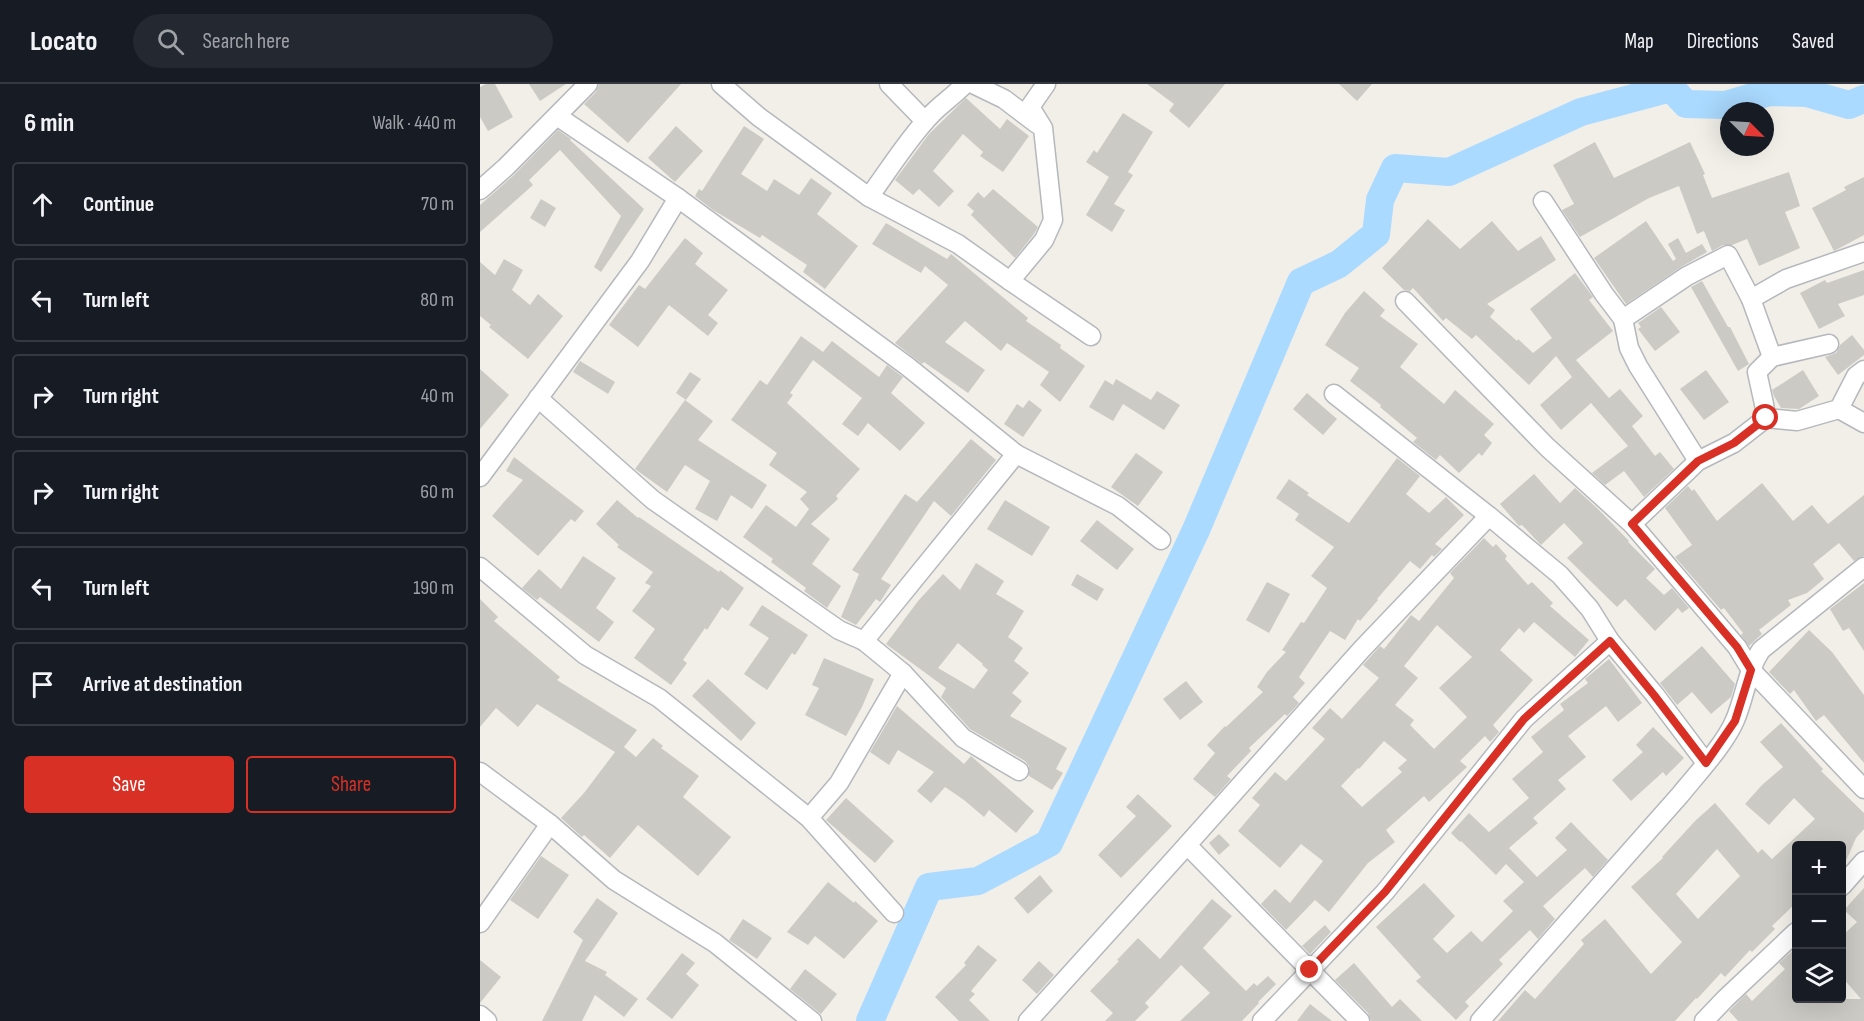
<!DOCTYPE html>
<html lang="en">
<head>
<meta charset="utf-8">
<style>
  body { margin:0; font-family:"Sofia Sans Condensed",sans-serif; background:#242831; color:#f1f3f6 }
  .controls { position:absolute; right:18px; bottom:18px; display:grid; overflow:hidden; border-radius:6px; box-shadow:0 6px 24px #0002 }
  .controls button { width:54px; height:54px; display:grid; place-items:center; padding:0; border:0; border-bottom:2px solid #363941; background:#171b24; color:#f1f3f6; font:30px sans-serif }
  .compass { position:absolute; left:1240px; top:18px; width:54px; height:54px; border-radius:50%; background:#171b24; box-shadow:0 6px 24px #0002; rotate:114deg }
  .stop { position:absolute; width:18px; height:18px; margin:-14px; border:4px solid #d93025; border-radius:50%; background:#fff }
  .stop.end { background:#d93025; border-color:#fff; box-shadow:0 2px 6px #0008 }
  .list { margin:0; padding:0; list-style:none }
  h2 { display:flex; justify-content:space-between; align-items:center; height:78px; margin:0; padding:0 24px; font-size:26px }
  h2 small { font-size:20px; font-weight:400; color:#9ea1a6 }
  .list li { display:grid; grid-template-columns:39px 1fr auto; gap:18px; align-items:center; box-sizing:border-box; height:84px; margin:0 12px 12px; padding:0 12px; border:2px solid #363941; border-radius:6px }
  .list b { display:block; font-size:22px; white-space:nowrap }
  .list em { font-size:20px; font-style:normal; color:#9ea1a6 }
  .actions { display:flex; gap:12px; padding:18px 24px }
  .actions a { flex:1; padding:14px 0; border:2px solid #d93025; border-radius:6px; text-align:center; font-size:21px; color:#d93025 }
  .actions .main { background:#d93025; color:#fff }
  .icon { flex:none; width:33px; height:33px; fill:none; stroke:currentColor; stroke-width:2; stroke-linecap:round; stroke-linejoin:round }
  .map { position:relative; flex:none; width:1384px; height:937px; overflow:hidden }
  header { display:flex; align-items:center; gap:36px; box-sizing:border-box; height:84px; padding:0 30px; background:#171b24; border-bottom:2px solid #363941 }
  header strong { font-size:28px }
  nav { display:flex; gap:33px; margin-inline-start:auto; font-size:21px }
  .search { width:420px; height:54px; background:#242831; display:flex; align-items:center; gap:15px; box-sizing:border-box; padding:0 21px; border-radius:33px; color:#9ea1a6; font-size:22px }
  main { display:flex }
  aside { flex:1; background:#171b24 }
  .map>svg:first-child { display:block }
  .lines { fill:none; stroke-linecap:round; stroke-linejoin:round }
  .river { stroke:#aadaff; stroke-width:28 }
  .building { fill:#cccac5; fill-rule:evenodd }
  .street-casing { stroke:#b5b8bc; stroke-width:21 }
  .street { stroke:#fff; stroke-width:18 }
  .route { stroke:#d93025; stroke-width:8 }
</style>
</head>
<body>
<header>
<strong>Locato</strong>
<div class="search"><svg class="icon" aria-label="search" viewBox="0 0 24 24"><circle cx="10" cy="10" r="6"/><path d="M15 15l6 6"/></svg>Search here</div>
<nav><a>Map</a><a>Directions</a><a>Saved</a></nav>
</header>
<main>
<aside>
<h2>6 min<small>Walk · 440 m</small></h2>
<ul class="list">
<li><svg class="icon" aria-label="ahead" viewBox="0 0 24 24"><path d="M12 20V5M6 11l6-6 6 6"/></svg><div><b>Continue</b></div><em>70 m</em></li>
<li><svg class="icon" aria-label="left" viewBox="0 0 24 24"><path d="M17 20v-9H6M10 6l-5 5 5 5"/></svg><div><b>Turn left</b></div><em>80 m</em></li>
<li><svg class="icon" aria-label="right" viewBox="0 0 24 24"><path d="M7 20v-9h11M14 6l5 5-5 5"/></svg><div><b>Turn right</b></div><em>40 m</em></li>
<li><svg class="icon" aria-label="right" viewBox="0 0 24 24"><path d="M7 20v-9h11M14 6l5 5-5 5"/></svg><div><b>Turn right</b></div><em>60 m</em></li>
<li><svg class="icon" aria-label="left" viewBox="0 0 24 24"><path d="M17 20v-9H6M10 6l-5 5 5 5"/></svg><div><b>Turn left</b></div><em>190 m</em></li>
<li><svg class="icon" aria-label="arrive" viewBox="0 0 24 24"><path d="M6 21V4h12l-3 4 3 4H6"/></svg><div><b>Arrive at destination</b></div></li>
</ul>
<div class="actions"><a class="main">Save</a><a>Share</a></div>
</aside>
<div class="map">
<svg width="1384" height="937" viewBox="0 0 1384 937">
  <rect width="100%" height="100%" fill="#f1efe8"/>
  <g class="lines">
    <path class="river" d="M390 937 449 803 498 797 569 759 716 446 821 198 859 180 896 150 900 116 915 84 969 88 1101 28 1191 4 1206 20 1246 21 1289 8 1327 9 1369 21 1384 15"/>
  </g>
  <g class="building">
    <path d="M6 0H15L33 33 8 47 0 33V3Z"/>
    <path d="M49 0H86L60 17Z"/>
    <path d="M119 0H201L148 59 104 20 116 8Z"/>
    <path d="M667 0H745L709 44 689 27 694 20Z"/>
    <path d="M859 0H892L877 17Z"/>
    <path d="M486 14 520 45 527 35 549 52 523 88 500 72 503 68 483 50 453 87 474 107 459 123 439 105 433 111 415 96 449 50Z"/>
    <path d="M643 29 673 48 648 88 653 91 634 120 645 126 632 148 606 131 629 93 606 78 614 66 617 69Z"/>
    <path d="M196 42 223 67 195 98 168 74Z"/>
    <path d="M264 42 284 55 261 90 287 107 294 95 319 111 331 94 352 109 337 130 378 162 345 205 323 188 327 181 282 151 280 154 233 126 215 112 219 105 222 107Z"/>
    <path d="M78 46 91 55 90 56 164 125 121 188 114 183 141 132 80 66 49 96 53 101 0 148V121L34 91Z"/>
    <path d="M1115 58 1134 94 1210 58 1225 90 1223 91 1232 114 1309 88 1320 122 1305 128 1320 164 1279 182 1267 155 1252 161H1243L1232 167 1224 147 1217 150 1199 102 1169 114 1100 153 1082 126 1094 120 1073 81Z"/>
    <path d="M1384 93V151L1354 167 1332 124 1366 106 1364 103Z"/>
    <path d="M513 105 558 143 554 150 535 174 491 131 494 127 487 121 498 108 504 114Z"/>
    <path d="M61 115 76 124 65 143 50 134Z"/>
    <path d="M948 135 980 165 1012 137 1038 167 1061 152 1076 176 1007 220 1015 226 1010 233 1037 257 1038 255 1053 269 1072 254 1050 225 1095 189 1113 213 1109 216 1133 247 1096 276 1129 314 1140 305 1163 332 1152 342 1175 372 1180 368 1194 385 1164 413 1144 387 1125 401 1112 389 1148 362 1111 319 1081 346 1060 321 1092 293 1076 272 1049 301 996 251 992 255 966 234 963 237 933 204 930 207 924 206 902 184Z"/>
    <path d="M1166 137 1193 177 1196 175 1188 160 1198 154 1206 169 1222 160 1227 168 1201 183 1146 220 1114 174Z"/>
    <path d="M406 139 467 175 471 170 548 234 546 237 581 261 580 264 605 282 580 318 560 301 569 288 527 259 521 267 485 237 465 258 505 286 488 309 444 278 442 280 415 259 468 201 445 182 441 189 392 160Z"/>
    <path d="M205 154 223 169 215 180 248 206 228 231 238 239 228 252 189 221 158 263 129 241 159 201 165 205Z"/>
    <path d="M24 175 43 186 32 206 50 221 58 210 83 232 48 275 9 243 11 241 0 232V178L15 191Z"/>
    <path d="M1384 186V211L1358 220 1365 232 1339 245 1320 209 1345 196 1347 199Z"/>
    <path d="M1222 197 1248 243H1250L1269 280 1258 287 1211 203Z"/>
    <path d="M884 207 905 226 900 232 938 260 920 283 964 320 975 306 1014 340 1004 351 1012 359 1002 372 999 369 979 389 960 371 956 376 933 358 937 354 900 323 901 321 870 297 879 284 845 261 865 229Z"/>
    <path d="M1181 223 1200 248 1175 267 1158 245 1161 243 1158 239Z"/>
    <path d="M1372 251 1384 266V271L1358 291 1345 273 1356 269 1360 261Z"/>
    <path d="M321 252 343 268 352 257 399 293 407 281 423 293 411 309 445 339 420 367 388 339 378 352 362 340 382 314 333 276 310 309 313 311 307 319 380 385 356 412 358 415 331 440 350 455 332 480 361 502 347 524 324 507 326 504 291 478 293 475 263 453 286 421 316 443 329 425 320 415 327 408 289 381 297 369 251 336 280 296 287 301Z"/>
    <path d="M100 277 135 298 128 310 93 288Z"/>
    <path d="M0 285 29 311 0 345Z"/>
    <path d="M1226 286 1249 318 1224 336 1200 305Z"/>
    <path d="M1323 286 1339 312 1319 325 1301 324 1294 312 1292 306Z"/>
    <path d="M210 288 221 295 206 316 196 309Z"/>
    <path d="M636 295 671 316 677 307 700 321 684 346 643 320 633 337 609 323 625 296 633 301Z"/>
    <path d="M827 309 857 335 843 351 813 325Z"/>
    <path d="M205 316 233 337 218 356 287 401 272 425 251 411 237 437 215 425 230 397 205 381 187 408 155 385Z"/>
    <path d="M549 316 562 326 543 353 524 340 537 320 543 324Z"/>
    <path d="M491 355 516 376 471 432 454 417 401 495 411 501 400 518 396 515 376 541 361 533 379 490 372 486 425 410 437 418Z"/>
    <path d="M656 369 683 388 658 422 631 403Z"/>
    <path d="M34 373 104 427 95 438 91 435 58 472 12 432 43 396 26 387Z"/>
    <path d="M917 374 940 392 926 410 949 429 966 413 984 431 955 460 962 465 954 473 952 471 940 485 930 477 897 515 898 516 880 537 878 535 865 556 850 547 819 593 825 599 813 613 819 619 807 632 805 630 769 664 771 667 747 692 751 695 735 713 713 695 735 669 727 661 745 642 746 643 783 608 777 603 787 588 806 568 802 566 821 538 824 539 847 504 831 492 854 463 815 436 819 430 796 414 809 395 829 409 827 411 869 439Z"/>
    <path d="M1054 390 1080 419 1095 404 1118 425 1149 457 1148 458 1175 485 1166 494 1184 511 1192 504 1209 524 1202 529 1198 524 1175 547 1145 515 1137 523 1087 474 1103 459 1084 439 1061 461 1042 441 1039 442 1020 420Z"/>
    <path d="M1282 399 1313 437 1332 421 1348 440 1384 411V472L1374 477 1359 459 1333 480 1344 495 1327 509 1308 516 1311 521 1279 546 1282 550 1269 562 1261 551 1263 549 1244 524 1241 526 1195 473 1212 461 1185 424 1208 402 1212 407 1214 405 1237 437Z"/>
    <path d="M137 416 158 434 159 433 239 488 240 486 264 504 248 527 242 523 227 546 225 544 203 576 207 579 191 601 154 574 175 545 152 527 171 502 165 499 173 488 137 463 139 461 116 440Z"/>
    <path d="M525 416 570 443 552 472 507 445Z"/>
    <path d="M617 436 654 465 637 486 600 457Z"/>
    <path d="M1004 454 1013 463 1016 460 1027 472 1025 475 1048 501 1052 498 1073 519 1070 522 1109 556 1095 573 1054 538 1044 549 1039 544 1020 566 1053 596 1013 641 1019 648 1010 658 1005 652 980 677 987 683 949 718 944 712 906 746 915 758 888 779 849 828 835 816 806 846 781 820 795 805 810 819 843 777 821 760 800 784 758 747 780 721 772 714 795 688 806 697 845 655 832 644 850 624 862 635 899 594 883 581 900 562 904 565 931 531 939 537 974 494 970 489ZM957 541 992 573 959 604 987 633 954 665 930 641 934 636 915 621 938 594 924 582ZM904 657 927 676 918 684 922 688 882 723 861 702 878 684 879 685Z"/>
    <path d="M103 472 136 494 116 524 134 538 119 558 60 513 57 516 42 504 59 485 81 505Z"/>
    <path d="M496 479 524 497 516 510 544 527 528 553 543 564 534 577 549 589 532 609 542 617 530 632 587 664 576 685 583 689 572 706 549 692V682L545 677 490 645 461 613 466 604 406 560 438 517 463 490 480 506ZM478 559 503 580 502 581 508 586 494 605 458 584Z"/>
    <path d="M597 490 624 505 617 517 591 501Z"/>
    <path d="M787 498 810 510 789 549 766 536Z"/>
    <path d="M1384 499V567L1369 544 1363 547 1350 525Z"/>
    <path d="M0 515 18 533 14 537 80 593 77 596 157 646 144 663 156 673 173 654 183 662 181 664 219 692 203 713 251 753 218 792 158 741 130 774 104 751 102 753 81 734 104 709 135 668 57 620 38 643 16 624 0 643Z"/>
    <path d="M282 521 328 551 315 571 312 569 287 606 264 590 289 554 269 541Z"/>
    <path d="M1329 546 1352 568 1384 611V679L1344 631 1336 637 1314 606 1310 610 1289 588Z"/>
    <path d="M1222 562 1255 600 1251 613 1231 630 1212 608 1197 621 1180 599Z"/>
    <path d="M344 574 394 595 382 623 366 652 325 631 339 604 332 601Z"/>
    <path d="M1129 575 1162 619 1138 638 1126 622 1088 652 1106 673 1078 696 1086 705 1053 734 1058 739 1029 764 1057 793 1087 766 1075 754 1091 738 1128 776 1113 793 1105 784 1063 822 1075 835 1058 855 1050 846 1019 876 1023 880 985 918 989 922 976 936 936 897 941 893 896 843 944 799 975 832 953 855 967 869 991 847 1002 858 1033 827 1023 817 1044 798 1026 780 1016 791 981 757 980 758 971 749 989 729 1009 748 1049 714 1032 695 1063 668 1051 653 1084 626 1080 620 1108 599 1105 595Z"/>
    <path d="M228 595 276 639 261 657 212 612Z"/>
    <path d="M706 597 723 618 700 636 683 615Z"/>
    <path d="M417 622 484 680 491 672 554 727 536 749 509 726 504 733 484 716 465 703 451 719 437 707 454 688 418 666 409 681 390 668Z"/>
    <path d="M1301 639 1343 685 1341 687 1384 729V745L1376 754 1362 786V762H1317V818L1292 842 1295 845 1272 868 1270 866 1245 893 1241 889 1217 915 1216 914 1195 937H1018L1045 906 1055 915 1104 860 1101 856 1125 835 1171 890 1202 858 1151 803 1183 774 1182 773 1215 737 1235 719 1278 769 1282 765 1292 775 1335 735 1314 714 1289 741 1265 720 1282 701 1303 683 1280 658ZM1237 765 1260 792 1218 835 1196 810Z"/>
    <path d="M1173 643 1204 674 1186 692 1183 688 1151 717 1132 696 1163 668 1156 661Z"/>
    <path d="M658 710 692 742 641 794 618 771 656 732 646 723Z"/>
    <path d="M366 714 414 757 395 779 346 736Z"/>
    <path d="M739 750 750 761 739 771 729 759Z"/>
    <path d="M61 772 89 791 58 835 30 816Z"/>
    <path d="M560 791 573 807 548 830 534 814Z"/>
    <path d="M348 798 374 819 375 817 398 837 364 875 335 852 328 861 307 848Z"/>
    <path d="M1384 804V937H1258L1249 927 1266 910 1272 917 1305 885 1299 879 1317 863V915H1381L1362 893V852L1377 838 1364 826Z"/>
    <path d="M117 814 138 829 105 877 127 888 125 891 158 915 144 933 115 911 102 937H62L103 856 93 848Z"/>
    <path d="M732 815 752 832 723 864 766 907 774 899 777 902 788 892 796 900 778 918 779 919 762 937H700L730 909 701 881 665 919 669 923 655 937H625L633 929 610 907 639 877 637 876 658 854 680 875Z"/>
    <path d="M263 835 292 854 277 875 249 856Z"/>
    <path d="M845 841 851 848 830 870 822 862Z"/>
    <path d="M498 861 517 876 491 907 495 910 489 916 510 937H479L455 913 486 881 484 879Z"/>
    <path d="M202 869 215 879 206 890 219 901 192 935 166 915Z"/>
    <path d="M0 876 21 893 0 919Z"/>
    <path d="M559 877 574 891 557 910 542 896Z"/>
    <path d="M874 879 912 923 920 915 942 937H891L888 929 855 896Z"/>
    <path d="M325 885 357 910 341 930 310 905Z"/>
    <path d="M830 920 852 937H817Z"/>
  </g>
  <g class="lines">
    <defs>
      <g id="street">
        <path d="M241 0 279 33 389 113 478 160 530 197 611 252"/>
        <path d="M409 0 445 37"/>
        <path d="M493 0 524 15 557 40"/>
        <path d="M77 32 198 114 427 282 536 370 638 422 681 456"/>
        <path d="M0 106 26 83 108 0"/>
        <path d="M389 113C408 87 426 58 448 34 459 21 473 13 485 0"/>
        <path d="M1063 117 1124 210 1143 235 1149 264 1158 282 1218 377"/>
        <path d="M530 197 564 156 573 136 563 44 550 23 566 0"/>
        <path d="M1271 215 1306 195 1384 168"/>
        <path d="M925 217 1067 363 1152 440 1257 563 1271 586 1384 705"/>
        <path d="M1143 235 1207 192 1248 171 1271 215 1292 273"/>
        <path d="M854 310 1009 432 1080 491 1110 525 1130 557 1175 611 1226 679"/>
        <path d="M58 314 173 416 359 546 384 557 423 589 483 654 539 687"/>
        <path d="M1359 325 1384 339"/>
        <path d="M1286 334 1284 320 1277 288 1292 273 1349 260"/>
        <path d="M0 393 160 177 198 114"/>
        <path d="M1152 440 1218 377 1254 359 1286 334 1317 337 1359 325 1376 292 1384 286"/>
        <path d="M0 483 105 571 179 614 329 734 414 829"/>
        <path d="M384 557 536 370"/>
        <path d="M0 688 70 740 134 796 235 859 332 937"/>
        <path d="M329 734 359 699 423 589"/>
        <path d="M707 761 882 565 1009 432"/>
        <path d="M1362 802 1384 777"/>
        <path d="M0 839 70 740"/>
        <path d="M0 931 7 937"/>
        <path d="M548 937 707 761 880 937"/>
        <path d="M782 937 905 808 1044 635 1130 557"/>
        <path d="M1000 937 1200 711C1217 690 1245 660 1255 636 1265 613 1267 587 1281 566L1384 483"/>
        <path d="M1224 937 1245 915 1316 848"/>
      </g>
    </defs>
    <use href="#street" class="street-casing"/>
    <use href="#street" class="street"/>
  </g>
  <g class="lines">
    <path class="route" d="M830 886 905 808 1044 635 1130 557 1174 611 1226 679 1255 637 1271 586 1257 563 1152 440 1218 377 1254 359 1286 334"/>
  </g>
</svg>
<div class="controls">
<button>+</button>
<button>−</button>
<button><svg class="icon" aria-label="layers" viewBox="0 0 24 24"><path d="M12 4l9 5-9 5-9-5zM3 14l9 5 9-5"/></svg></button>
</div>
<svg class="compass" viewBox="-18 -18 36 36"><path d="M0-13l5 13h-10z" fill="#e53935"/><path d="M0 13l5-13h-10z" fill="#9ea1a6"/></svg>
<div class="stop" style="left:1286px;top:334px"></div>
<div class="stop end" style="left:830px;top:886px"></div>
</div>
</main>
</body>
</html>
